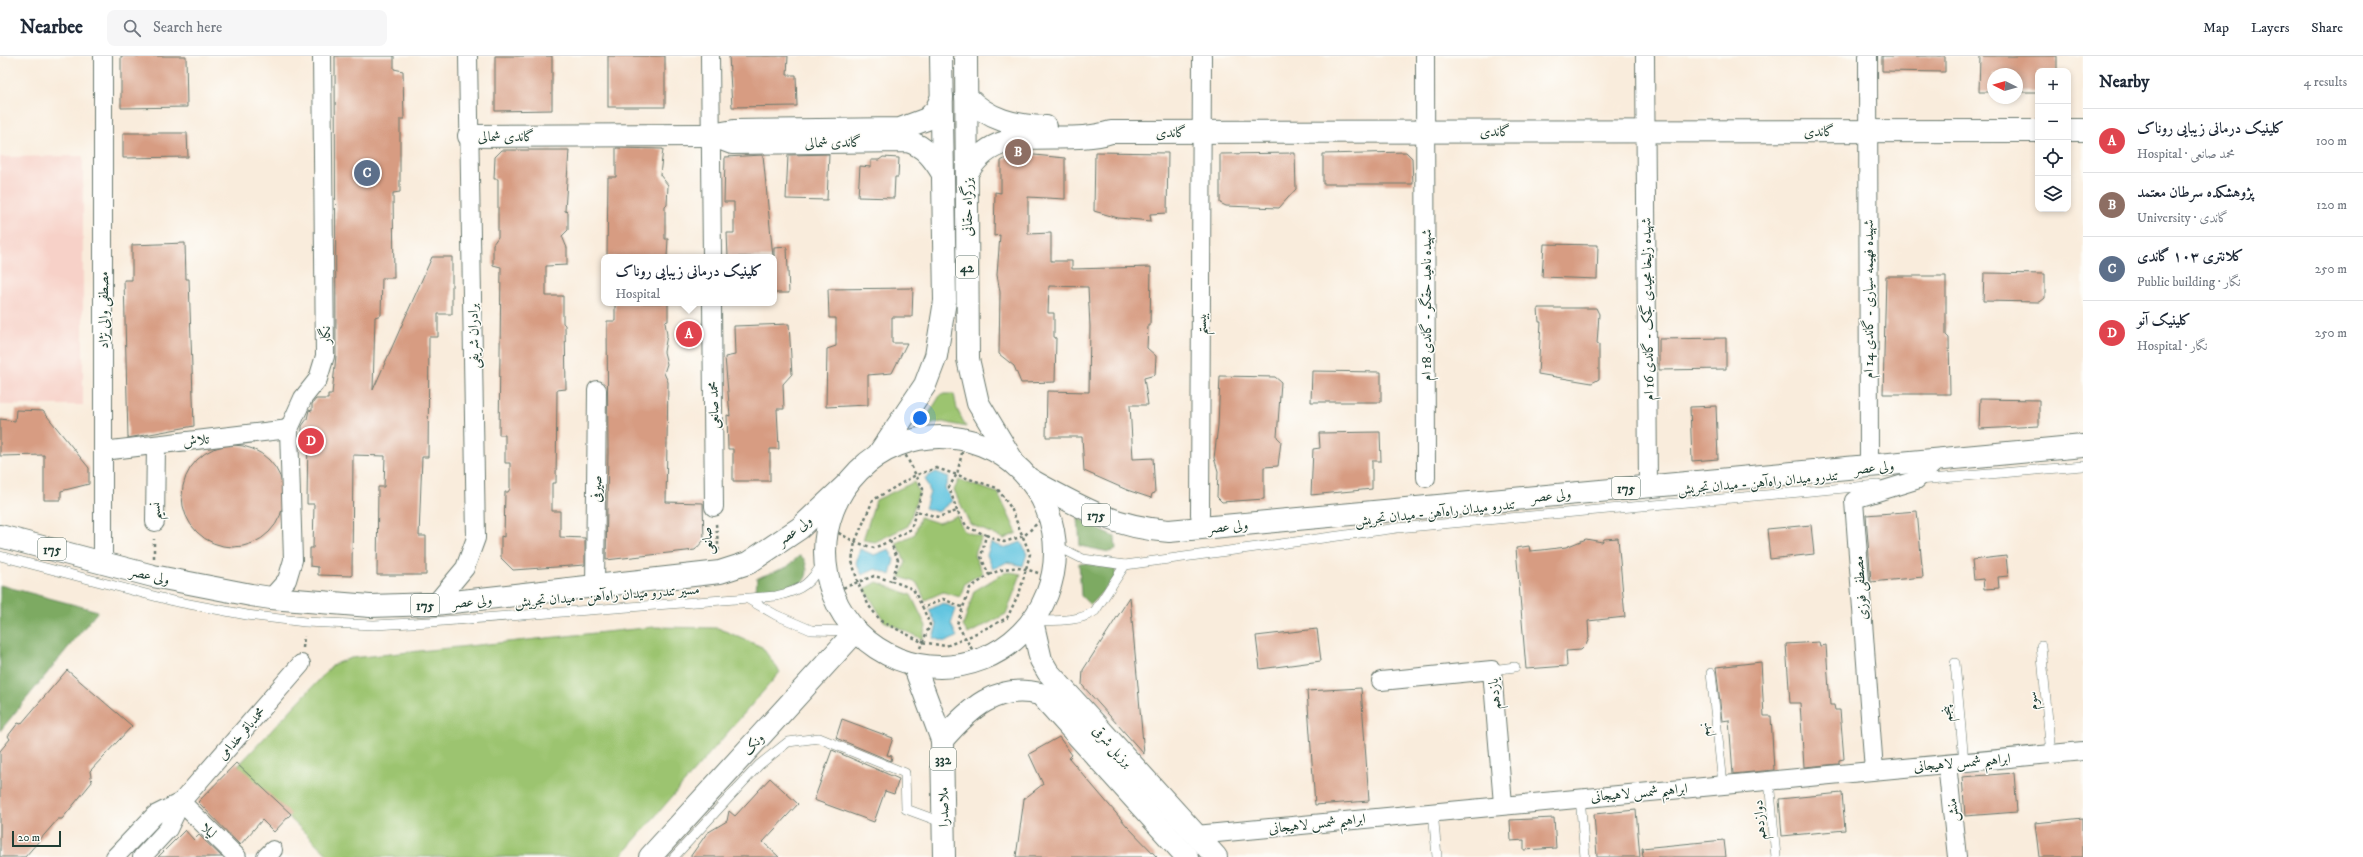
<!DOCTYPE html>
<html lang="en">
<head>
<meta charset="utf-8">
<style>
  body { margin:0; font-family:"IM FELL DW Pica",Amiri,serif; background:#f6f6f7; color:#1f2937 }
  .controls { position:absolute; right:12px; top:12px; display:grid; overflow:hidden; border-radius:8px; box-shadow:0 2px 6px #0003 }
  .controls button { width:36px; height:36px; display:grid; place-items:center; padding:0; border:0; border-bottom:1px solid #e0e1e3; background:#fff; color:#1f2937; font:20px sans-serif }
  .compass { position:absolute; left:1987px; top:12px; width:36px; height:36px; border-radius:50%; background:#fff; box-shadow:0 2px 6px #0003; rotate:275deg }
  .scale { position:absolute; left:12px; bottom:10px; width:49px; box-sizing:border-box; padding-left:4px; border:2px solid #1f3d34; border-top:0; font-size:11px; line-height:14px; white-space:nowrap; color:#1f3d34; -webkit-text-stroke:3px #fdfcf7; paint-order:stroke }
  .you { position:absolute; left:920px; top:362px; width:14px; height:14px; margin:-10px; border:3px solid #fff; border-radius:50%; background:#1a73e8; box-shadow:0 0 0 6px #1a73e833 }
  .badge { display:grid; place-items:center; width:26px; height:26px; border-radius:50%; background:#1f6fb2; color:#fff; font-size:13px; font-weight:700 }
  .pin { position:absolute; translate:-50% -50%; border:2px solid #fff; box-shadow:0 1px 4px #0006 }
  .popup { position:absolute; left:601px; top:198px; width:176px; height:52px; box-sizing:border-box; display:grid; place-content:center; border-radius:8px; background:#fff; filter:drop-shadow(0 1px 3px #0005); font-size:13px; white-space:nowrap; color:#747a83 }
  .popup b { font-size:15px; color:#1f2937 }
  .popup::after { content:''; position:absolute; left:50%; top:100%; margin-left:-8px; border:8px solid transparent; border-top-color:#fff }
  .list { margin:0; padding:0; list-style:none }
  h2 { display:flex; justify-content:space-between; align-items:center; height:52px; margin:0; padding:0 16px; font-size:17px }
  h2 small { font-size:13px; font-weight:400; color:#747a83 }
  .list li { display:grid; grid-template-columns:26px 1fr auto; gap:12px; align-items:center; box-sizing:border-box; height:64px; padding:0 16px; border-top:1px solid #e0e1e3 }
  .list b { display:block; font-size:15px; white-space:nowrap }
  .list p { margin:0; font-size:13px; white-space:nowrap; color:#747a83 }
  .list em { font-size:13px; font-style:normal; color:#747a83 }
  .icon { flex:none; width:22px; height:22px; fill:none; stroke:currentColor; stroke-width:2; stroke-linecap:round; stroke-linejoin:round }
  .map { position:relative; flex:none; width:2083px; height:801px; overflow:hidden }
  header { display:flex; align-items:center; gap:24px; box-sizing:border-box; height:56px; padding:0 20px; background:#fff; border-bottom:1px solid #e0e1e3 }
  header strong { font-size:19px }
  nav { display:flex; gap:22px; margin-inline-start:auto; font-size:14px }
  .search { width:280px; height:36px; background:#f6f6f7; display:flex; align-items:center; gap:10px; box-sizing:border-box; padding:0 14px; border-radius:8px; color:#747a83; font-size:15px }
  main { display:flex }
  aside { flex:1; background:#fff }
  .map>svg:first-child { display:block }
  .built { fill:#f7d1c8 }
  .green { fill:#9cc470; stroke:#5e8052 }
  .forest { fill:#7daa62; stroke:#4e744b }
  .water { fill:#62c5e0; stroke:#40818a }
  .building { fill:#d79c82 }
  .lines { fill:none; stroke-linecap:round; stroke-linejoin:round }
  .service-casing { stroke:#6b7a6f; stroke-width:10 }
  .minor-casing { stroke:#6b7a6f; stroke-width:20 }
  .tertiary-casing { stroke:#6b7a6f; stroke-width:24 }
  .secondary-casing { stroke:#6b7a6f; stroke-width:24 }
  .primary-casing { stroke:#6b7a6f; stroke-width:24 }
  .path { stroke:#6b7a6f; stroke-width:2.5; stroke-dasharray:3 3; stroke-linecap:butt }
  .service { stroke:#fff; stroke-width:9 }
  .minor { stroke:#fff; stroke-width:18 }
  .tertiary { stroke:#fff; stroke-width:22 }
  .secondary { stroke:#fff; stroke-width:22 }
  .primary { stroke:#fff; stroke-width:22 }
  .labels { text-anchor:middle; stroke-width:3; stroke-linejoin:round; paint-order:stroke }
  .shield { fill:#fdfcf7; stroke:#62766e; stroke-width:1 }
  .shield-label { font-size:13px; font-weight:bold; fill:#1f3d34 }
  .street-label { font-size:14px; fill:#1f3d34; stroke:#fdfcf7 }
</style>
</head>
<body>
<header>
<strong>Nearbee</strong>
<div class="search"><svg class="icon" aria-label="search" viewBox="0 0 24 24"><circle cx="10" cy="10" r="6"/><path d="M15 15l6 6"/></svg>Search here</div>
<nav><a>Map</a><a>Layers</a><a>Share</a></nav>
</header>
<main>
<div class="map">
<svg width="2083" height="801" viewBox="0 0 2083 801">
  <rect width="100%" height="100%" fill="#fdfcf7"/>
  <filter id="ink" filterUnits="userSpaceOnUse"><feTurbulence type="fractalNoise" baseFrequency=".025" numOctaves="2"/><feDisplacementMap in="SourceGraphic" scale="8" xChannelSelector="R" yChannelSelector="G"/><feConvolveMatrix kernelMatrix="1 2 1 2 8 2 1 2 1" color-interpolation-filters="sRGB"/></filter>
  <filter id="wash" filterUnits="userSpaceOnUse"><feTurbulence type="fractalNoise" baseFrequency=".012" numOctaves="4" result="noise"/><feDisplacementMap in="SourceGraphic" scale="16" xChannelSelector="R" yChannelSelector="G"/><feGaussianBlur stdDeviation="0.9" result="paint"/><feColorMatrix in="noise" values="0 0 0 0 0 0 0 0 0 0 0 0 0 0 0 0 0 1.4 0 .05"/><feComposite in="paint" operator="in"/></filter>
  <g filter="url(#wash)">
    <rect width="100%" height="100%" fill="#f9ecdc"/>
    <path class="built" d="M83 100V349H0V101Z"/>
    <g class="green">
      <path d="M941 338H954L957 353 966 371 943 366 922 369Z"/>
      <path d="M959 424 998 437 1017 477 1004 483 970 468 954 434Z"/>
      <path d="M914 426 919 436 908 470 875 486 863 484 876 444Z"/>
      <path d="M957 460 964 475 982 481 974 499 983 517 965 527 960 541 943 536 925 544 917 527 900 521 906 506 896 487 915 478 920 461 938 467Z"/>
      <path d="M1010 516 1021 518 1006 558 968 578 963 570 974 535 1004 517Z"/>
      <path d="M877 526 911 539 926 570 922 583 884 565 865 533Z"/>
      <path d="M654 571 718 572 762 591 780 616 620 801H330L237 711 334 608 351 602Z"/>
    </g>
    <g class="forest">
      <path d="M1078 462 1093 471 1115 481 1116 494 1109 496 1080 490Z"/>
      <path d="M799 500C804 501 805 504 806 509 814 535 772 537 756 535L757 522 787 511Z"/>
      <path d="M1079 507 1115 512 1116 521 1090 549 1081 540Z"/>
      <path d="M0 529 98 555 0 675Z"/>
    </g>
    <g class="water">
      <path d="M936 416 949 421 945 432 952 445 938 456 925 452 930 436 925 422Z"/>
      <path d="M1021 486 1027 498 1023 510 1007 506 993 513 987 499 991 487 1006 492Z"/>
      <path d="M860 493 874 499 889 493 894 504 890 519 876 513 862 519 856 507Z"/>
      <path d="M943 547 956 553 951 568 957 581 945 586 933 582 937 569 929 554Z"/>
    </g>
    <g id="blocks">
      <g class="building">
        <path d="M121 0H186L187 51 121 52Z"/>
        <path d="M335 0H394V13L403 15 404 63H400V136L393 137 394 222H382L381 259 375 261 373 334 432 201H452V258H438V281H429L428 401H422L419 480H426V519H377L378 431H384L385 400 353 399 352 520 318 519V511L310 510V492H313L314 448H307L308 376H302V370L307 363 309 354 312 355V348L316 343H328V338H332L336 300Z"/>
        <path d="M495 0H552V54L495 55Z"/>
        <rect x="608" y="0" width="57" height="51"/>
        <path d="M729 0H788L787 19H796L797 50 732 51Z"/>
        <path d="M1882 0H1945V16L1882 15Z"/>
        <path d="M1980 0H2057V15H2038V36H2017V18H1993V36H1979Z"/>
        <path d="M123 77H187L188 101 123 102Z"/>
        <path d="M616 92 663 93 660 119 668 129 667 149 665 151V183H668L667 201H607L608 121H616Z"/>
        <path d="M502 94H569L565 155 568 156V174L562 180 567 192V209L546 210V240H563V267L565 269 566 333 557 334 556 427H552V455H560V481L585 482V509L513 514 501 502V480L504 481 505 436H508L510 433V407H505V379H499L501 211 493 209V188L498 181V123H494L495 101Z"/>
        <path d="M1095 96 1168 97 1167 157 1150 158 1151 165 1118 162 1094 155Z"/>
        <path d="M1406 96 1412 102 1413 128H1323V98Z"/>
        <path d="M1014 97 1065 102V143L1028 141V178L1051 177V205H1072V213L1151 211 1150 270H1148L1147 292 1156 300 1155 319 1144 322 1148 349H1130L1133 403 1153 402 1155 437 1152 438 1151 442 1127 434 1084 415 1082 381H1046L1047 335 1089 336 1090 270 1088 231 1049 230 1048 257H1054V281L1056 282 1055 326 1021 327 1014 310 999 298 1000 236 997 219 1000 179 994 180 995 136 1001 137V105Z"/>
        <path d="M1295 97 1296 133 1279 152 1226 150 1220 147V98Z"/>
        <path d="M829 98 827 144 786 143 788 99Z"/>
        <path d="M763 99 773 201H728L727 177H734V146H724L725 101Z"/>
        <path d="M883 101 899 102 898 121H895L894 142 858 141 860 110 871 111V104H879Z"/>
        <path d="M185 187 186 223H189L194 370 128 382 124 224H132V189Z"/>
        <path d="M1544 188 1598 189 1597 223 1542 221Z"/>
        <path d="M787 191 789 237H774V192Z"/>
        <path d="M1984 217 2045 218V242L2040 246 1983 245Z"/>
        <path d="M1886 220H1946V279L1949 282 1950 338H1883Z"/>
        <path d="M913 232 912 261H892V287H907L892 317 868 319V349L826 351 827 293 836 290V262H829L828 233Z"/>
        <path d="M615 247H668V265L665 266 667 279 664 296 667 308 664 317 668 326 666 446 703 447 704 484 695 494 606 504 608 397 607 265H615Z"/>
        <path d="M1538 252H1596L1599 258 1597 288 1599 289V323L1592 327 1538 318 1541 266H1539Z"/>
        <path d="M789 268 792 318 783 328 784 353H777L779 393H770V425H733V393H728L727 359 730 360 725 301 735 299 734 270Z"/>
        <path d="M1726 282V313L1659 314V283Z"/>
        <path d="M1312 315 1381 316V346H1311Z"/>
        <path d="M1220 320 1275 321 1281 326 1277 381 1281 385 1278 410 1264 411V443L1222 446 1217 441 1218 415 1214 402 1218 370Z"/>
        <path d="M1980 343 2039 344V370L1979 373Z"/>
        <path d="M1716 350 1718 403 1692 405 1690 351Z"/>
        <path d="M16 354 43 355 89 412V428L61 435V444H44V399L0 400V363L15 365Z"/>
        <path d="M1380 376 1381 405H1372V433L1311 439 1313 393 1320 392 1319 377Z"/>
        <circle cx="233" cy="440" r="51"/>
        <path d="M1917 455 1923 521 1871 526 1866 459Z"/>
        <path d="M1811 469 1814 498 1770 503 1767 473Z"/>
        <path d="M1618 482 1625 561 1588 565 1589 582 1586 589 1581 594 1566 595 1567 610 1526 613 1516 492 1529 490 1530 495 1542 494 1566 491 1586 483 1602 486 1604 483Z"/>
        <path d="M2006 500 2008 520 1998 521 1999 532 1984 533 1983 523 1974 524 1972 504Z"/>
        <path d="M1130 541 1144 698 1082 629 1083 614Z"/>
        <path d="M1317 573 1321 605 1260 613 1256 580Z"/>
        <path d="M1819 586 1820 590 1826 589 1830 649H1834L1835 654H1840L1844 703 1839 704V708L1804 711 1800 647H1790L1786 588Z"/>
        <path d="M1761 606 1764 660H1771L1774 714 1733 718 1729 664 1722 665 1716 611Z"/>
        <path d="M67 614 132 670 90 715 92 726 62 763H58L25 801H0V695L10 683 8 680 18 667 21 668Z"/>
        <path d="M1361 632 1369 745 1315 749 1307 635Z"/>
        <path d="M842 663 893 682 887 699 892 700 891 705 836 682Z"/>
        <path d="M1059 681 1072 699 1069 702 1127 770 1157 801H1016L1024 743 1043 728 1029 698Z"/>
        <path d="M832 694 899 723 894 738 885 735 874 766 814 744Z"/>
        <path d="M236 707 291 758 274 776 262 764 240 789 198 746Z"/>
        <path d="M2014 717 2017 756 1965 760 1962 721Z"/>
        <path d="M770 722 798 748 763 786 779 801H690L707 777 727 765 729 755 735 760Z"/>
        <path d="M1842 737 1845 774 1782 780 1779 743Z"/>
        <path d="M1636 754 1640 801H1597L1594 758Z"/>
        <path d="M1554 762 1556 792 1524 794V784L1511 785 1510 764Z"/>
        <path d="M2083 762V801H2039L2035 767Z"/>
        <path d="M185 774 194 784 199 779 222 801H158Z"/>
        <path d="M1724 784 1726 801H1643L1642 792Z"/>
      </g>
    </g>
  </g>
  <g filter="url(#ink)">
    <use href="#blocks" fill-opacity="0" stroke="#6b7a6f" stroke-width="1"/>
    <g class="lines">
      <defs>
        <g id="service">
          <path d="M1919 424 2083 410"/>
          <path d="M1055 489 1083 503 1125 509 1397 472 1878 429"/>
          <path d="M0 500 173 545 247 559 305 566 374 569 430 566 776 540C803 534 811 527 825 503"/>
          <path d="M748 543 776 559 811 574 852 575"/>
          <path d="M1032 565C1051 564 1078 567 1095 555L1125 509"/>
          <path d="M2041 590 2051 698"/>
          <path d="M1955 607 1964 706"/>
          <path d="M1492 614 1515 611"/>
          <path d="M1711 617 1723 728"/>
          <path d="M1769 724 1776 801"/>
          <path d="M1580 741 1585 801"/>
          <path d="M1433 755 1437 801"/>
          <path d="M674 801 759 709 788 686 819 682 905 717 906 753 944 767"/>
        </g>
        <g id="minor">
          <path d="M103 0V507"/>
          <path d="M710 0 712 201"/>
          <path d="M1425 0 1426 422"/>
          <path d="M1645 0 1648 430"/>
          <path d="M1868 0 1869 411"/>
          <path d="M712 247 714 451"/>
          <path d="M103 395 289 373"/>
          <path d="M1200 459 1202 0"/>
          <path d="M155 466 156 389"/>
          <path d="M595 532 597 334"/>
          <path d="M271 542 287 524 293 504 289 373 303 342 318 323 325 300 322 0"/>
          <path d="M435 548 465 512 476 482 468 0"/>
          <path d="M1381 625 1492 614 1503 748"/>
          <path d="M1947 708 1957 801"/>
          <path d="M1874 714 1854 445 1858 442 1916 424 1937 404"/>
          <path d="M181 746 237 801"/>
          <path d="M1196 779 2083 695"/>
          <path d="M115 801 155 759 181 746"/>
          <path d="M142 801 168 773 181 746 301 608"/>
          <path d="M266 801 273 794"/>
        </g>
        <g id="tertiary">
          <path d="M942 41 936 54 927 63 900 73 734 75 711 79 732 87 907 85C925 90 934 103 943 118"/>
          <path d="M469 80 711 79"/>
        </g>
        <g id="secondary">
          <path d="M966 40C988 64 1015 70 1046 71"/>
          <path d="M2068 74H2083"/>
          <path d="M967 117C999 62 1060 92 1111 76L2038 75"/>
          <path d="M1032 565 1041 604 1048 616 1216 801"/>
          <path d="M942 684C969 653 996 627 1040 638L1187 801"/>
          <path d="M650 801 856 575"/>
        </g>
        <g id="primary">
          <path d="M966 0 968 303 978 347 1011 402"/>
          <circle cx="940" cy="496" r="115"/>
          <path d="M880 396 925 329 936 300 945 245 941 0"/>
          <path d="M1029 423C1076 449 1115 472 1169 475L2083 390"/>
          <path d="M0 480 153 520 251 539 271 542 370 550 435 548 720 516 748 507 800 472 848 427"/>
          <path d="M914 609 942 684 944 801"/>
        </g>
      </defs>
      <use href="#service" class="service-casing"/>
      <use href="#minor" class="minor-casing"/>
      <use href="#tertiary" class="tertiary-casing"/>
      <use href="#secondary" class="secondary-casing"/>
      <use href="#primary" class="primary-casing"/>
      <g class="path">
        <path d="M903 394 923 433 916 455"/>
        <path d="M936 412 997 432 1011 452 1030 498 1020 535 1007 562 964 583 946 590 922 586 881 565 869 550 858 527 852 505 855 486 873 444 914 420Z"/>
        <path d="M957 455 949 431 957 418 965 384"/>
        <path d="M716 468 719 497"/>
        <path d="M828 471 855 486 874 492 890 485"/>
        <path d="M986 479 1004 486 1024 480 1048 457"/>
        <path d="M154 502V483"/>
        <path d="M989 519C1015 506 1026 513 1052 522"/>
        <path d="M832 536 874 520 892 525"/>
        <path d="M962 551 943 543 923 552 913 533 892 525 898 504 890 485 911 473 916 455 938 461 957 455 967 471 986 479 981 501 989 519 970 532 957 568 979 605"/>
        <path d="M303 592 304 580"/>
        <path d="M920 592 930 569 923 552"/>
      </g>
      <use href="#service" class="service"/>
      <use href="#minor" class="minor"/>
      <use href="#tertiary" class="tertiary"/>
      <use href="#secondary" class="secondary"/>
      <use href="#primary" class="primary"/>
    </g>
  </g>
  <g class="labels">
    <g class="shield">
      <rect x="956" y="200" width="22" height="22" rx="3"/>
      <rect x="1612" y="421" width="28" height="22" rx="3"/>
      <rect x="1082" y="448" width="28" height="22" rx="3"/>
      <rect x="38" y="482" width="28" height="22" rx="3"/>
      <rect x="411" y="538" width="28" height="22" rx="3"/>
      <rect x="930" y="692" width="26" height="22" rx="3"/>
    </g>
    <g class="shield-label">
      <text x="967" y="216">42</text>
      <text x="1626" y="437">175</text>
      <text x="1096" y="464">175</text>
      <text x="52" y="498">175</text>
      <text x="425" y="554">175</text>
      <text x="943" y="708">332</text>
    </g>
    <g class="street-label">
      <text x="1495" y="80">گاندی</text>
      <text x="1819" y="80">گاندی</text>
      <text x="1171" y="81">گاندی</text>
      <text x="506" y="85">گاندی شمالی</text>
      <text transform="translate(833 86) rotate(-1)" y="5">گاندی شمالی</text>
      <text transform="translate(967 151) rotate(-90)" y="5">بزرگراه حقانی</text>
      <text transform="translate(1868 243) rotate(-90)" y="5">شهیده فهیمه سیاری - گاندی 14 ام</text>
      <text transform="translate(1426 249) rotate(-90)" y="5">شهیده ناهید حقگو - گاندی 18 ام</text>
      <text transform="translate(1647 253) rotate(-91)" y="5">شهیده زلیخا مجیدی گجک - گاندی 16 ام</text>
      <text transform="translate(103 254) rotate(-90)" y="5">مصطفی والی نژاد</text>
      <text transform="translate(1201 268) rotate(-90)" y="5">بیستم</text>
      <text transform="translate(325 279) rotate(-91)" y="5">نگار</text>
      <text transform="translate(473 280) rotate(-91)" y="5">برادران شریفی</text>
      <text transform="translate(713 349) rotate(-91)" y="5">محمد صانعی</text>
      <text transform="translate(196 384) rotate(-7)" y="5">تلاش</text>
      <text transform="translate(1874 411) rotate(-6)" y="5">ولی عصر</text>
      <text transform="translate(1758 426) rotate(-5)" y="5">تندرو میدان راه‌آهن - میدان تجریش</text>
      <text transform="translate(596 433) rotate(-89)" y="5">صیرفی</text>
      <text transform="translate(1551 439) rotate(-6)" y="5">ولی عصر</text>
      <text transform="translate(155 455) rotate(-89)" y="5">نسیم</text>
      <text transform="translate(1435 456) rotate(-6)" y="5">تندرو میدان راه‌آهن - میدان تجریش</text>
      <text transform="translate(1228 470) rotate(-6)" y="5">ولی عصر</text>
      <text transform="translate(794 474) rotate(-37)" y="5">ولی عصر</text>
      <text transform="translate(707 485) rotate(-95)" y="5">صانعی</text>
      <text transform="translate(150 519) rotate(13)" y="5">ولی عصر</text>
      <text transform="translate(1860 532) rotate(-94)" y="5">مصطفی فوزی</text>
      <text transform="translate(607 539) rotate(-4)" y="5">مسیر تندرو میدان راه‌آهن - میدان تجریش</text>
      <text transform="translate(472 545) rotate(-6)" y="5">ولی عصر</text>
      <text transform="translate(1494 638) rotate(-95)" y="5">یازدهم</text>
      <text transform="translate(2032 645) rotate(-95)" y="5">سوم</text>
      <text transform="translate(1946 658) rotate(-95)" y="5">پنجم</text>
      <text transform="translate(1703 674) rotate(-96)" y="5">نهم</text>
      <text transform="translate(241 677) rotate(-49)" y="5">محمدباقر خدامی</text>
      <text transform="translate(753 688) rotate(-48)" y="5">ونک</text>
      <text transform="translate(1113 690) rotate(47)" y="5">برزیل شرقی</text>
      <text transform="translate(1962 706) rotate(-5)" y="5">ابراهیم شمس لاهیجانی</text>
      <text transform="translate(1639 736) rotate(-5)" y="5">ابراهیم شمس لاهیجانی</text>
      <text transform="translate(943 751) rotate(-91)" y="5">ملاصدرا</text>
      <text transform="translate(1952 754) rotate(-96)" y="5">منش</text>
      <text transform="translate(1759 764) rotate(-95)" y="5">دوازدهم</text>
      <text transform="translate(1317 767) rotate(-6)" y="5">ابراهیم شمس لاهیجانی</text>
      <text transform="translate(209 774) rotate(45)" y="5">لیلا</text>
    </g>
  </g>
</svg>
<div class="controls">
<button>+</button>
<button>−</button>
<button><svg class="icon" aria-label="locate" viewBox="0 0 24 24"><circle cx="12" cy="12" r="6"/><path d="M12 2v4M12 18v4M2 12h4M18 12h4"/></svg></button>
<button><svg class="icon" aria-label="layers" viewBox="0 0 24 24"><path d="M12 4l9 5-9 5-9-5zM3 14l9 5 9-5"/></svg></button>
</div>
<svg class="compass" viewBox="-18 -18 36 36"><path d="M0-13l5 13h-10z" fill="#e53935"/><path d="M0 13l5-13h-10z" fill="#747a83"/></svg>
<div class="scale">20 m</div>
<div class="you"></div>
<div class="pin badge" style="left:689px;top:278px;background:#e0444e">A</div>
<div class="popup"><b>کلینیک درمانی زیبایی روناک</b>Hospital</div>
<div class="pin badge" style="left:1018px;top:96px;background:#8d6e63">B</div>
<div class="pin badge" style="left:367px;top:117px;background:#5c6f8a">C</div>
<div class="pin badge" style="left:311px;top:385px;background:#e0444e">D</div>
</div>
<aside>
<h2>Nearby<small>4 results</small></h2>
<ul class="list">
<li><span class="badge" style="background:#e0444e">A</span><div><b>کلینیک درمانی زیبایی روناک</b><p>Hospital · محمد صانعی</p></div><em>100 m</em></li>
<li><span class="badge" style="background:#8d6e63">B</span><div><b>پژوهشکده سرطان معتمد</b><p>University · گاندی</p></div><em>120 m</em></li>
<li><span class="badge" style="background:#5c6f8a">C</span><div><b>کلانتری ۱۰۳ گاندی</b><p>Public building · نگار</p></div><em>250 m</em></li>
<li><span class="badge" style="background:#e0444e">D</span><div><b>کلینیک آنو</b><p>Hospital · نگار</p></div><em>250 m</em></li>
</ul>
</aside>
</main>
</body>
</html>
